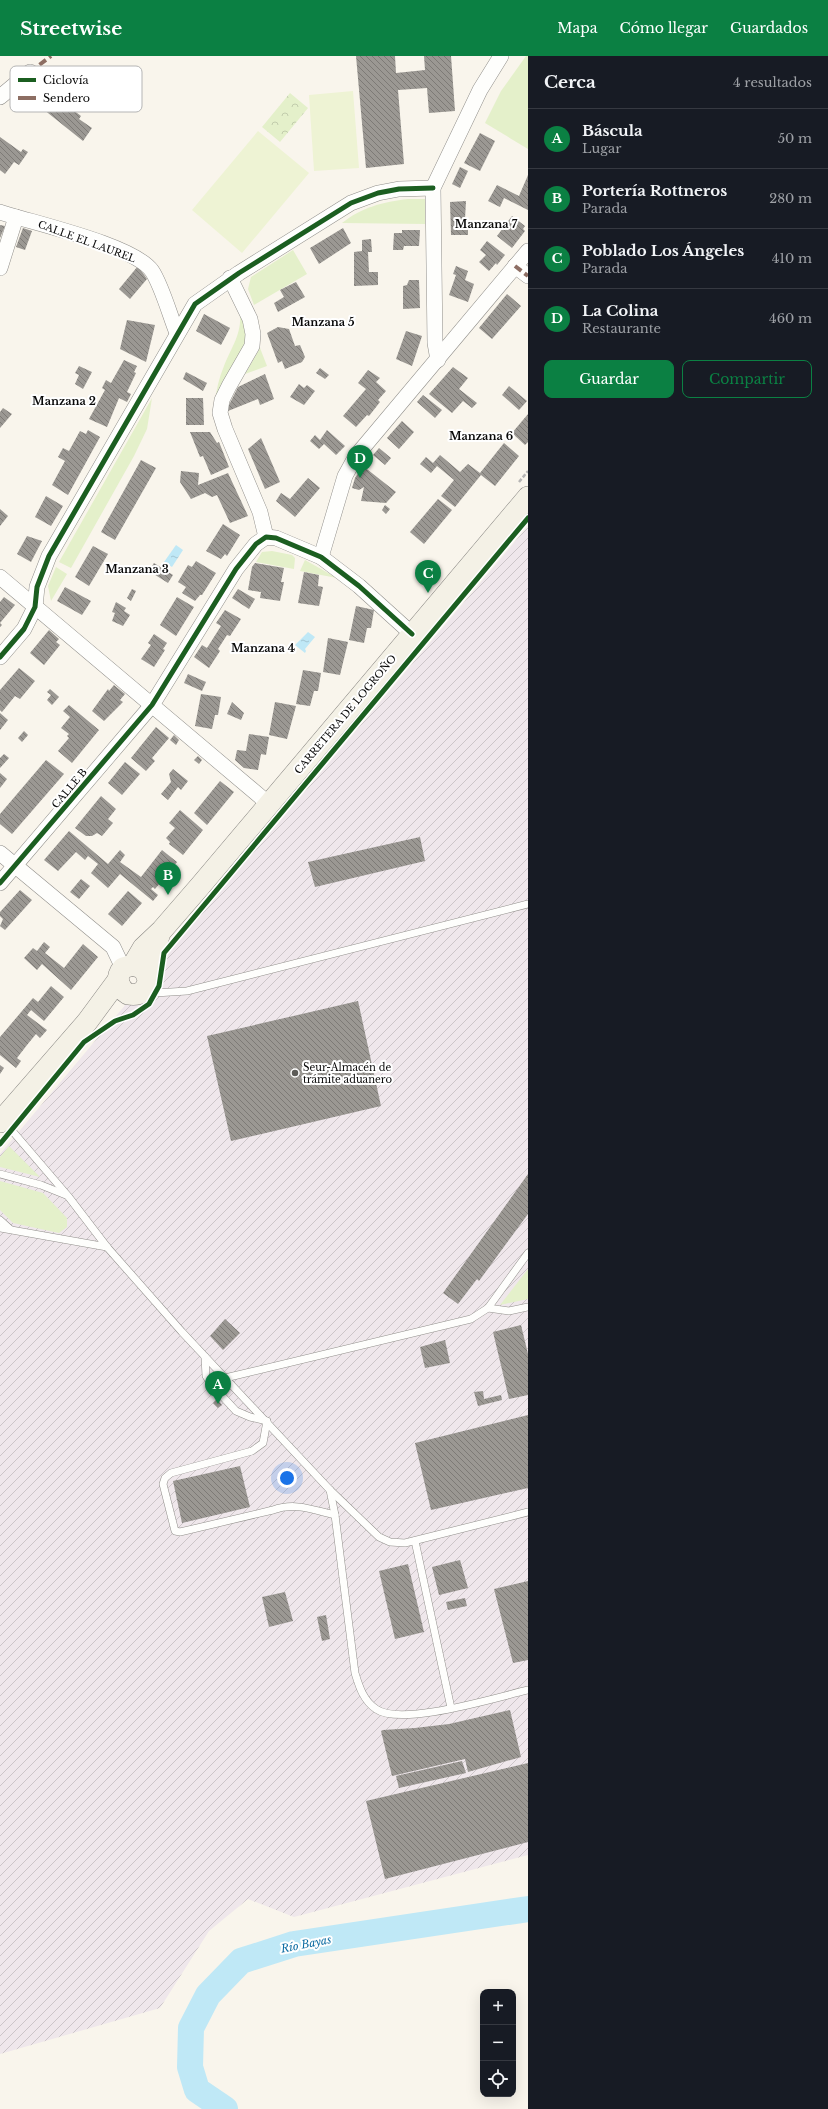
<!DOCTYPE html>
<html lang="es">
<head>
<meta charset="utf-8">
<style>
  body { margin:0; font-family:"Libre Baskerville",serif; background:#20242c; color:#f1f3f6 }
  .controls { position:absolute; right:12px; bottom:12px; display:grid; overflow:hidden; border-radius:8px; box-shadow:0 4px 16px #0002 }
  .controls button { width:36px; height:36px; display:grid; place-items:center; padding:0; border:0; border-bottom:1px solid #363941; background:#171b24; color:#f1f3f6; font:20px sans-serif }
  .you { position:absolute; left:287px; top:1422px; width:14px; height:14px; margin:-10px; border:3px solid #fff; border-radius:50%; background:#1a73e8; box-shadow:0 0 0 6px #1a73e833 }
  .badge { display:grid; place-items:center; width:26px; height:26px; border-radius:50%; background:#0b8043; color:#fff; font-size:13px; font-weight:700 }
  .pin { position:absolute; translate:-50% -33px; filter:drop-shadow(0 1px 2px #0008) }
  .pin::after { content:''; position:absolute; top:21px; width:14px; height:12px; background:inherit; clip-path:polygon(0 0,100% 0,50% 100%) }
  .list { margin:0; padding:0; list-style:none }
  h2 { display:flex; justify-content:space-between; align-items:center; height:52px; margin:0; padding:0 16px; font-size:17px }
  h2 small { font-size:13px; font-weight:400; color:#9ea1a6 }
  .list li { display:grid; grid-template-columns:26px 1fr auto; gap:12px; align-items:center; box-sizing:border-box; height:60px; padding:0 16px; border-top:1px solid #363941 }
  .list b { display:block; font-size:15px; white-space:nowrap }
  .list p { margin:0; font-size:13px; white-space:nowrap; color:#9ea1a6 }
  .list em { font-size:13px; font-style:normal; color:#9ea1a6 }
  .actions { display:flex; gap:8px; padding:12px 16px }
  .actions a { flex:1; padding:9px 0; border:1px solid #0b8043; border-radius:8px; text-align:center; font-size:14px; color:#0b8043 }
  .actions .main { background:#0b8043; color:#fff }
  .icon { flex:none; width:22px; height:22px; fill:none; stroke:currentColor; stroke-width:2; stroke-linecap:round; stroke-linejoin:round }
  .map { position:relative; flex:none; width:528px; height:2053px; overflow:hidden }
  header { display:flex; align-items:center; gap:24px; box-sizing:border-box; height:56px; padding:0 20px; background:#0b8043; color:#fff }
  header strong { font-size:19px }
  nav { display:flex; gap:22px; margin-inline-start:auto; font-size:14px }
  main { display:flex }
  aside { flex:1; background:#171b24 }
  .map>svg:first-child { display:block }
  .industrial { fill:url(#industrial-furrows) }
  .grass { fill:#e4f0ca }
  .park { fill:url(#park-crowns) }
  .pitch { fill:#eef3d4 }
  .water { fill:url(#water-ripples) }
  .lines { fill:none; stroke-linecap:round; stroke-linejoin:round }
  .river { stroke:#bfe8f6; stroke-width:26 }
  .building { fill:url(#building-back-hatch) }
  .lane-casing { stroke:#918f8b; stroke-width:8 }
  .street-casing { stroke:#918f8b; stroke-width:16 }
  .secondary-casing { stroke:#888682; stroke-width:22 }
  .path { stroke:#b6b5b4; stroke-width:2.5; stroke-dasharray:4 2; stroke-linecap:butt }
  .lane { stroke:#fefefc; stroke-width:7 }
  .street { stroke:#fefefc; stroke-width:15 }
  .secondary { stroke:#f4f1e6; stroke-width:21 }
  .quiet { stroke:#8d6e63; stroke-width:4; stroke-dasharray:8 4; stroke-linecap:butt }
  .cycleway-casing { stroke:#fff; stroke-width:8 }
  .cycleway { stroke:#1b5e20; stroke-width:5 }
  .poi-dot { fill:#5d5c58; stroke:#fff; stroke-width:1.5 }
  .labels { text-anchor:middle; stroke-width:4; stroke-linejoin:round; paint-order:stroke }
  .street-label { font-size:10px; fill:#090909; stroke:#fff }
  .poi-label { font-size:10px; fill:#090909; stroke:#fff; text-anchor:start }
  .neighbourhood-label { font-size:11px; font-weight:bold; fill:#090909; stroke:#fff }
  .water-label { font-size:11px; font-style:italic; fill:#0c6ca2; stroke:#fff }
  .key { fill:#fff; stroke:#b5b5b5; stroke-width:1 }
  .key-label { font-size:11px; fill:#090909 }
</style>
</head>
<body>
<header>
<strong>Streetwise</strong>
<nav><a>Mapa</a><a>Cómo llegar</a><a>Guardados</a></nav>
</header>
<main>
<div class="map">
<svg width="528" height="2053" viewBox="0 0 528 2053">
  <defs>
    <pattern id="industrial-furrows" width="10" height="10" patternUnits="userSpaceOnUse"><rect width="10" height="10" fill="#efe7eb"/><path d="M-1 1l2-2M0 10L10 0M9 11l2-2" fill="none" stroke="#ccc5c8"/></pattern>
    <pattern id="park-crowns" width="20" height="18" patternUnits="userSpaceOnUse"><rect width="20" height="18" fill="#e4f0ca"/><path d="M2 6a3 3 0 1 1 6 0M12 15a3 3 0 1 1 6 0" fill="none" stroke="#c2ccac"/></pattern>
    <pattern id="water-ripples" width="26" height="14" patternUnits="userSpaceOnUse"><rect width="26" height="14" fill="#bfe8f6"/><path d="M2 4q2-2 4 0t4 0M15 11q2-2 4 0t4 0" fill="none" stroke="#a3c6d2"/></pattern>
    <pattern id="building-back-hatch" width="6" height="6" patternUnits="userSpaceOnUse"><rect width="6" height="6" fill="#9b9893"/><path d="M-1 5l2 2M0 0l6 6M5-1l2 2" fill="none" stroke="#7d7a76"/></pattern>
  </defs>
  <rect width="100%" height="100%" fill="#f9f5ec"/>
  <path class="industrial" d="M528 470V1799L294 1861 248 1843 209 1875 160 1952 0 1998V1098Z"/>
  <g class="grass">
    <path d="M526 0H528V93L485 67 501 35Z"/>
    <path d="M408 143H425V168L342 167C362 151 383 146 408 143Z"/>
    <path d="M293 194 307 218 254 249 248 233 251 221Z"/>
    <path d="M240 257 245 266 248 284 215 347C216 334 219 322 224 310 231 292 242 278 240 257Z"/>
    <path d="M260 292 267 310 245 318Z"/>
    <path d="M152 342 147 373 134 400 71 512 59 506Z"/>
    <path d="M272 495 292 499 295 502 294 513 256 506 262 496Z"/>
    <path d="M305 504 337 522 300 515Z"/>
    <path d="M56 511 67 518 51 545 48 530Z"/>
    <path d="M9 1090 40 1121 0 1111V1101Z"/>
    <path d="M0 1125 43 1137 67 1162V1171L59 1177 13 1167 0 1154Z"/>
    <path d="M528 1213V1243L500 1249Z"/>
  </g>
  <path class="park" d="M290 37 308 52 280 86 262 71Z"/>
  <g class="pitch">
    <path d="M353 35 359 112 314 115 309 39Z"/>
    <path d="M258 75 309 117 242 197 192 154Z"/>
  </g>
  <g class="water">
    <path d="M176 489 183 494 172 511 164 506Z"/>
    <path d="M308 576 315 581 305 593 306 595 305 597 295 589Z"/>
  </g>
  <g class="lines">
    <path class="river" d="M225 2053 197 2034 190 2011 191 1972 208 1939 241 1905 294 1888 528 1853"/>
  </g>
  <g class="building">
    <path d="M356 0H395L396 17 425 14 424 0H451L455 55 429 57 427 32 398 34 404 108 366 112Z"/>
    <path d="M36 30 53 42 55 40 81 60 79 63 92 72 83 85 28 41Z"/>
    <path d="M480 77 495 85 480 115 464 107Z"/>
    <path d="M0 81 21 96 23 93 28 96 19 109 14 106 5 118 0 114Z"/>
    <path d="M460 111 468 115 460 132 452 128Z"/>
    <path d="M528 119V154L504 142 500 151 488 145 497 129 519 140Z"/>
    <path d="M466 145 465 163H468V179H451L450 146Z"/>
    <path d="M512 160 525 170 523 173 525 175 512 192 497 180Z"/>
    <path d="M0 169 5 170 0 182Z"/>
    <path d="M23 172 32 175 25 194 16 191Z"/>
    <path d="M343 172 351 187 319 208 310 192Z"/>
    <path d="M402 174H420L419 190H404L403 194H393L394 177H402Z"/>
    <path d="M371 183 372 196H368L369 216H378V229L354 230V196L362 195V184Z"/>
    <path d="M487 185 505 199 497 209 496 207 489 215 479 206 486 199 480 194Z"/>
    <path d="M138 210 147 223 130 243 119 233Z"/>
    <path d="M456 210 468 215 465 224 474 228 468 246 449 239 456 219 453 218Z"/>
    <path d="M409 224H419L420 252 403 253V230L407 229Z"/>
    <path d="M296 226 305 241 278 256 274 247 284 241 280 234Z"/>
    <path d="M507 238 521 250 492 283 479 272Z"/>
    <path d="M204 258 230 272 221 289 196 275Z"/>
    <path d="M127 264 155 269 146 306 120 293Z"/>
    <path d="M278 271 289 273 295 290 300 289 305 301 302 306 285 313 282 305 278 307 267 277Z"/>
    <path d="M406 275 422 280 412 310 396 303Z"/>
    <path d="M124 304 137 310 134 316 136 317 127 336 131 338 127 346 119 342 107 371 89 363 105 334 102 332 106 324 111 327Z"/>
    <path d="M79 310 92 316 83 333 75 328 79 319 75 317Z"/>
    <path d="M453 311 468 322 459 333 477 347 472 352 463 345 452 357 429 338Z"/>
    <path d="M320 312 329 319 325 323 316 317Z"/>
    <path d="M368 314 380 322 376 326 386 335 378 344 380 346 369 360 367 359 356 371 343 360 366 333 358 327Z"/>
    <path d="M186 316 207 327 203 335 183 323Z"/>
    <path d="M265 318 274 343 260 349 258 343 228 355 229 349 238 331Z"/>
    <path d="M299 328 304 332 307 329 315 335 304 349 290 341Z"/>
    <path d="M509 330 527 345 519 354 502 339Z"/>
    <path d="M423 339 442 354 435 362 417 346Z"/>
    <path d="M186 342H203L204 369H186Z"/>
    <path d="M3 352 12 358 0 372V356Z"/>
    <path d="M528 358V386L525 389 512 377Z"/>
    <path d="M402 365 414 376 399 393 387 382Z"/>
    <path d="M88 374 100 381 68 439 52 429 65 405 58 401 63 392 69 395 80 375 86 378Z"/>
    <path d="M327 374 345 390 336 399 324 388 319 393 310 385 315 379 320 384Z"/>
    <path d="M190 376H210L217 387 219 386 229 411 211 419 203 400 200 401Z"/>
    <path d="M261 382 280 426 265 433 248 393Z"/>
    <path d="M504 387 519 400 495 430 481 419 455 451 441 440 454 424 437 410 431 417 420 408 426 401 433 407 440 399 460 416 468 408 480 417Z"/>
    <path d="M379 392 391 402 385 409 373 399Z"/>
    <path d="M141 404 156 412 115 484 101 476Z"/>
    <path d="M363 410 396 436 386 447 361 445 364 431 359 434 352 432 355 422Z"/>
    <path d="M181 415 199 417 198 429 228 417 248 460 230 467 217 439 212 441 205 437 191 443 180 426Z"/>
    <path d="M308 422 320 432 295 461 276 445 281 437 290 443Z"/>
    <path d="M46 440 63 450 51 470 35 461Z"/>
    <path d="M438 443 452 454 424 488 410 476Z"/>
    <path d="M385 449 390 453 386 458 382 454Z"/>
    <path d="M0 453 8 460 0 470Z"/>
    <path d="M223 468 240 479 227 500 225 498 221 503 206 495Z"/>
    <path d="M27 480 42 485 31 506 17 498Z"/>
    <path d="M93 490 108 498 89 530 75 521Z"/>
    <path d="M196 505 216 517 202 539H200L195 545 182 537 186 531 178 526 188 509 192 511Z"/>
    <path d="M154 507 173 519 168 527 149 515Z"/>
    <path d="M255 507 284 512 281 526H284L280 545 260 542 261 536 248 534 252 511Z"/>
    <path d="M304 516 319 519 318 530 323 531 319 550 298 547Z"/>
    <path d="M65 531 91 545 82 559 57 545Z"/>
    <path d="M132 533 136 535 131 545 127 542Z"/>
    <path d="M238 533 255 543 249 553 232 542Z"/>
    <path d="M4 541 15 549 0 567 2 569 0 571V546Z"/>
    <path d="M177 541 194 551 176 580 160 569Z"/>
    <path d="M116 546 126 552 124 555 130 559 123 570 112 565 115 557 112 556Z"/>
    <path d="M356 550 374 554 371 572H367L364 587 349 584Z"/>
    <path d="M225 554 241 563 230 580 227 579 218 593 220 595 209 612 194 601 202 589 207 592 221 570 216 567Z"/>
    <path d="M49 574 59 583 56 586 60 589 44 609 30 597Z"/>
    <path d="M154 578 167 587 163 593 165 594 154 611 141 603 151 589 148 587Z"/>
    <path d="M328 582 348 586 340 619 323 616Z"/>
    <path d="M19 612 35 625 20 643 15 640 2 656 0 654V634Z"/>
    <path d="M303 614 321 617 318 635H314L310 650 296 648Z"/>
    <path d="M188 618 206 626 202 635 184 627Z"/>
    <path d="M114 629 125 638 120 644 123 646 104 665 92 655 108 633 109 635Z"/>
    <path d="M50 633 59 641 52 649 47 644 51 639 47 636Z"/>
    <path d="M201 638 221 641 218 659H215L212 673 195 670Z"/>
    <path d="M232 646 244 657 241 664 227 658Z"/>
    <path d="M275 646 296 650 287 683 269 679Z"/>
    <path d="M69 649 99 674 72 707 58 695 69 682 67 680 69 678 61 672 70 661 63 655Z"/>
    <path d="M0 657 8 664 0 674Z"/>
    <path d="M156 671 169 682 152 702 155 705 146 715 131 702Z"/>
    <path d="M24 675 28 679 22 686 18 682Z"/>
    <path d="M249 678 269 681 266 699 261 698 258 714 244 712 235 704 237 694 246 695Z"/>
    <path d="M174 679 179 684 176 689 170 684Z"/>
    <path d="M4 698 9 702 0 712V702Z"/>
    <path d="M198 700 202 704 199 708 194 704Z"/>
    <path d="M46 704 64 718 12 778 0 768V758Z"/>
    <path d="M125 706 140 718 122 739 108 727Z"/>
    <path d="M173 713 188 725 181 734 178 731 168 744 161 738 171 726 169 718Z"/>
    <path d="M0 717 7 723 0 732Z"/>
    <path d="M220 725 234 736 207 769 194 757Z"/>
    <path d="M101 740 116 753 108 763 113 767 102 780 97 777 92 780H86L75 772Z"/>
    <path d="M180 754 203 774 183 799 169 788 170 786 166 782 175 772 169 767Z"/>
    <path d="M69 775 108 808 120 794 125 799 120 806 141 821 162 794 177 806 155 833 153 831 151 833 158 839 153 845 120 818 108 832 91 817 98 808 88 800 85 804 76 796 58 815 44 804Z"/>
    <path d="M420 781 425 805 315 831 308 806Z"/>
    <path d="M81 823 90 830 79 843 70 836Z"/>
    <path d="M20 834 32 844 5 874 0 870 3 863 0 860V856Z"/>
    <path d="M128 835 142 847 122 870 108 858Z"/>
    <path d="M44 886 50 891 45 897 64 912 83 888 98 901 71 934 42 908 37 914 24 902 33 892 37 895Z"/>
    <path d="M51 930 64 941 44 965 31 954 27 959 47 974 40 982 36 978 27 989 17 1002 21 1005 16 1012 0 999V981L33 942 38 946Z"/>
    <path d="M358 945 381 1050 231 1085 207 980Z"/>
    <path d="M0 1009 4 1012 0 1018Z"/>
    <path d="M528 1118V1158L479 1225 477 1223 458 1248 443 1237Z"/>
    <path d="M225 1263 240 1277 223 1294 210 1280Z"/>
    <path d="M521 1269 528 1298V1339L509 1343 493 1276Z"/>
    <path d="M445 1284 450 1307 425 1312 420 1291Z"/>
    <path d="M483 1335 484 1343 501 1339 502 1344 478 1350 474 1336Z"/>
    <path d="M217 1343 222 1349 218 1352 213 1347Z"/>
    <path d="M528 1359V1432L431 1454 415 1387Z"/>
    <path d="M240 1410 250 1451 182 1467 173 1425Z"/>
    <path d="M460 1504 468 1532 439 1539 432 1511Z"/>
    <path d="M408 1508 424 1576 395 1583 379 1515Z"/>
    <path d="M528 1525V1604L513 1607 494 1533Z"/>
    <path d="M285 1536 293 1565 269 1571 262 1541Z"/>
    <path d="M465 1542 467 1550 448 1554 446 1546Z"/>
    <path d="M326 1559 330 1583 322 1585 317 1561Z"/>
    <path d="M510 1654 521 1701 468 1716 465 1703 392 1720 381 1675 383 1674 415 1672 449 1668Z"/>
    <path d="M462 1705 466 1717 399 1732 396 1720Z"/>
    <path d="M528 1707V1786L385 1823 366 1745Z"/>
  </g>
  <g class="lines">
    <defs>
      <g id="lane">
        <path d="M149 931 155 937 187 935 528 848"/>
        <path d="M3 1064 68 1140 107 1191 182 1276 330 1434 379 1481 390 1486 405 1487 528 1456"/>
        <path d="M0 1118 41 1129 66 1139"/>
        <path d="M0 1164 10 1173"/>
        <path d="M0 1172 107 1191"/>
        <path d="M488 1252 509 1255 528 1251"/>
        <path d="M205 1301 206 1320 211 1328 236 1355 250 1361 267 1365 263 1387 252 1395 171 1417 165 1422 163 1428 175 1475 180 1476 273 1454C295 1446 313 1454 335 1459"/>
        <path d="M225 1322 471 1263 488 1252 528 1197"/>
        <path d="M330 1434 335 1459 355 1617C359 1630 363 1644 376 1653 401 1671 497 1641 528 1634"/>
        <path d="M415 1485 451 1652"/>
      </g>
      <g id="street">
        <path d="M0 41 30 16"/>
        <path d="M0 156C33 167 134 189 152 215 162 230 170 260 177 277"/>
        <path d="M515 210 528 220"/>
        <path d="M0 212 16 161"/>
        <path d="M230 222 250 263 253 278 252 290 229 330 222 344 220 357 225 373 260 456 266 481"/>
        <path d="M438 304 435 287 433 132 480 34 501 0"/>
        <path d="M321 501 345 420 356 400 528 195"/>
        <path d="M0 521 269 748"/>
        <path d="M0 601 24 573 35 551 37 531 49 500 195 248 239 217 351 147 378 137 399 133 433 132"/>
        <path d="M0 797 113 891 123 912"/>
        <path d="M0 827 152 649 236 513 256 488 266 481 276 482 321 501 359 530 412 578"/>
      </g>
      <g id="secondary">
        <path d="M133 909 143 892 162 874 201 829 528 441"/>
        <path d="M148 923 144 913 133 909 123 912C115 921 118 932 128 938 151 942 149 918 152 901 153 894 157 887 159 880"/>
        <path d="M0 1066 87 966 118 924"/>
      </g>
    </defs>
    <use href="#lane" class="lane-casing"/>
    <use href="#street" class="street-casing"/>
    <use href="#secondary" class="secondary-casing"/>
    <path class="path" d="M519 426 528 415"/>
    <use href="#lane" class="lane"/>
    <use href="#street" class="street"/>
    <use href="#secondary" class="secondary"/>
    <g class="quiet">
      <path d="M30 16 51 0"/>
      <path d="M515 210 528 220"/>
    </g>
    <defs>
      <g id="cycleway">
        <path d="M0 601 24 573 35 551 37 531 49 500 195 248 239 217 351 147 378 137 399 133 433 132"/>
        <path d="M0 827 152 649 236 513 256 488 266 481 276 482 321 501 359 530 412 578"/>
        <path d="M0 1088 84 986 115 965 133 959 149 948 159 930 164 897 528 462"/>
      </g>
    </defs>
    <use href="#cycleway" class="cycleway-casing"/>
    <use href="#cycleway" class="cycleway"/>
  </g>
  <circle class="poi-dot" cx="295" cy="1017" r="4"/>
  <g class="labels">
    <g class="street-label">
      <text transform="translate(87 185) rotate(20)" y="4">CALLE EL LAUREL</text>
      <text transform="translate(345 658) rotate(-50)" y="4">CARRETERA DE LOGROÑO</text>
      <text transform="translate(69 732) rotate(-50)" y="4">CALLE B</text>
    </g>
    <g class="poi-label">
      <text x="303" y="1015">Seur-Almacén de<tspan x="303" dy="12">trámite aduanero</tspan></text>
    </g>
    <g class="neighbourhood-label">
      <text x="486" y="172">Manzana 7</text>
      <text x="323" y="270">Manzana 5</text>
      <text x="64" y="349">Manzana 2</text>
      <text x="481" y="384">Manzana 6</text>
      <text x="137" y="517">Manzana 3</text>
      <text x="263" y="596">Manzana 4</text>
    </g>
    <g class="water-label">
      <text transform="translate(306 1888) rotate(-11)" y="4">Río Bayas</text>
    </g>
  </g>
  <rect x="10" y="10" width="132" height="46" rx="6" class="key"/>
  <rect x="18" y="22" width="18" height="4" fill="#1b5e20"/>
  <rect x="18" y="40" width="18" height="4" fill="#8d6e63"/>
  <g class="key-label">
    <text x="43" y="28">Ciclovía</text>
    <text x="43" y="46">Sendero</text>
  </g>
</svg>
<div class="controls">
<button>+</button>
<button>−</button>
<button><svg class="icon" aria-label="locate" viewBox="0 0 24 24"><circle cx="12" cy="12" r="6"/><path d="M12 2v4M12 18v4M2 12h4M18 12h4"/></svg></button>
</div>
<div class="you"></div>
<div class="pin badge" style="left:218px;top:1348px">A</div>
<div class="pin badge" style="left:168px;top:839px">B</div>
<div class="pin badge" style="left:428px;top:537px">C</div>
<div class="pin badge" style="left:360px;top:422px">D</div>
</div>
<aside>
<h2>Cerca<small>4 resultados</small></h2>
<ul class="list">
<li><span class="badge">A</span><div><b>Báscula</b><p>Lugar</p></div><em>50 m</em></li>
<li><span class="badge">B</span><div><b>Portería Rottneros</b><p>Parada</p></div><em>280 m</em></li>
<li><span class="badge">C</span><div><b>Poblado Los Ángeles</b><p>Parada</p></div><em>410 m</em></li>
<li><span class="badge">D</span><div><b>La Colina</b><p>Restaurante</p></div><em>460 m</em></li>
</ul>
<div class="actions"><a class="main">Guardar</a><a>Compartir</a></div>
</aside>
</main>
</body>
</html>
